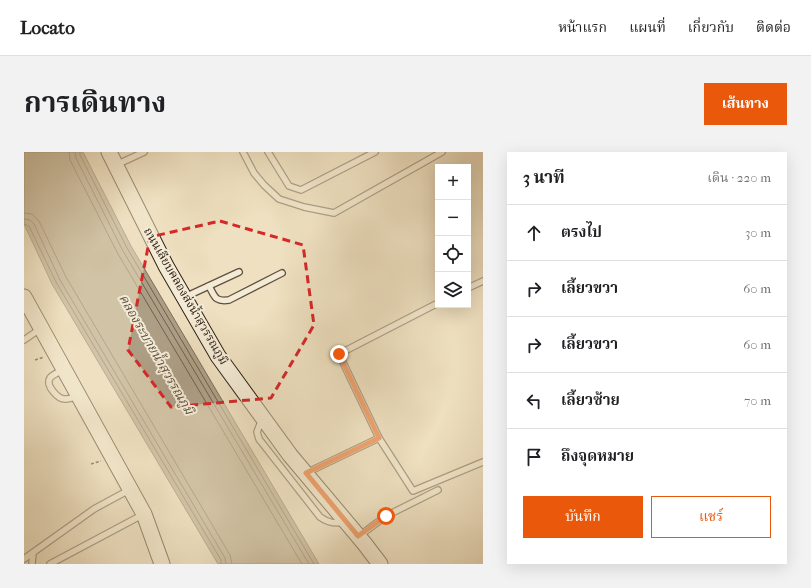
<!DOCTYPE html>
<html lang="th">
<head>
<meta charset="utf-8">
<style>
  body { margin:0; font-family:"IM FELL French Canon","Noto Serif Thai",serif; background:#f2f2f2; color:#202124 }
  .controls { position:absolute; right:12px; top:12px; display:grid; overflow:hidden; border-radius:0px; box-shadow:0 4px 16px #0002 }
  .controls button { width:36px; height:36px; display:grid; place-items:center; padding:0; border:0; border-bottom:1px solid #e0e0e0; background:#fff; color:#202124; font:20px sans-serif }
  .stop { position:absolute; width:12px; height:12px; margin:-9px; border:3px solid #ea580c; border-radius:50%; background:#fff }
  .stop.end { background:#ea580c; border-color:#fff; box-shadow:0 1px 4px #0008 }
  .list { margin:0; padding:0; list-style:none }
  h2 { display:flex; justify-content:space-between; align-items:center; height:52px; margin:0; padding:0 16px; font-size:17px }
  h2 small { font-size:13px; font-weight:400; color:#757577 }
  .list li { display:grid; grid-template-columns:26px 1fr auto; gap:12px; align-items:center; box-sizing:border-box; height:56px; padding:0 16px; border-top:1px solid #e0e0e0 }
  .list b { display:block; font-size:15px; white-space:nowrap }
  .list em { font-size:13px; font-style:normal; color:#757577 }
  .actions { display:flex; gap:8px; padding:12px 16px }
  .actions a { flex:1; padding:9px 0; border:1px solid #ea580c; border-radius:0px; text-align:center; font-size:14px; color:#ea580c }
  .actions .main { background:#ea580c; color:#fff }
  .icon { flex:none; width:22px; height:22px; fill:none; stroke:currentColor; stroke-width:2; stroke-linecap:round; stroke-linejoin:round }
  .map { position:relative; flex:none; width:459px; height:412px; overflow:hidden; border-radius:0px }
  header { display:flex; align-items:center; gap:24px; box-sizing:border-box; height:56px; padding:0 20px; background:#fff; border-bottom:1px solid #e0e0e0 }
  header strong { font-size:19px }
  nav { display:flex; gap:22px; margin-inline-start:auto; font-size:14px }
  .intro { display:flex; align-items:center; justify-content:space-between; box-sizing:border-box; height:96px; padding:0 24px }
  h1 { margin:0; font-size:28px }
  .button { padding:10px 18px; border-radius:0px; background:#ea580c; color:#fff; font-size:14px; font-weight:700 }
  main { display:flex; gap:24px; padding:0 24px }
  aside { flex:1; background:#fff; border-radius:0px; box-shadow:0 4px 16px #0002 }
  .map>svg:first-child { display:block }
  .water { fill:#ad9f86; stroke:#7b6d59 }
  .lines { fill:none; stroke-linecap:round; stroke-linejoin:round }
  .shore { stroke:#6e604e; stroke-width:1 }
  .lane-casing { stroke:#5f5140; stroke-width:8 }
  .secondary-casing { stroke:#2f2116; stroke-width:17 }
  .path { stroke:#2f2116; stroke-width:1.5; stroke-dasharray:3 2; stroke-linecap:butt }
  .lane { stroke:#f4ebd6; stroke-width:5.5 }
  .secondary { stroke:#f4ebd6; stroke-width:15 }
  .route { stroke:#ea580c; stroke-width:5 }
  .marked { fill:none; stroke:#d62828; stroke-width:3; stroke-dasharray:8 5; stroke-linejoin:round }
  .labels { text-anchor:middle; stroke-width:4; stroke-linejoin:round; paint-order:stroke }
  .street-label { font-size:12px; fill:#2f2116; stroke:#f4ebd6 }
  .water-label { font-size:13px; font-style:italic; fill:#5b4d3d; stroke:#f4ebd6 }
</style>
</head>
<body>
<header>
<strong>Locato</strong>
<nav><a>หน้าแรก</a><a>แผนที่</a><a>เกี่ยวกับ</a><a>ติดต่อ</a></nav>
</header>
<div class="intro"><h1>การเดินทาง</h1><a class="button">เส้นทาง</a></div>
<main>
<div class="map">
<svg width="459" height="412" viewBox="0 0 459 412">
  <rect width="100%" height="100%" fill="#eee0c0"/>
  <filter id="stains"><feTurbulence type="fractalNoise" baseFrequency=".005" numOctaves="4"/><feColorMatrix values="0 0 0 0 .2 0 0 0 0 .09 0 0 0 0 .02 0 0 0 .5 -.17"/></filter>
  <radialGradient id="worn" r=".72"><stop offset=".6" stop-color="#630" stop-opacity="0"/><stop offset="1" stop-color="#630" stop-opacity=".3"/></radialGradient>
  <path class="water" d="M0 0H59L107 94 295 412H194L28 132 0 72Z"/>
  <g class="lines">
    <g class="shore">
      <path d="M45 0 46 8 94 102 278 412"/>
      <path d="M51 0 52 6 99 99 285 412"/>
      <path d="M56 0V3L103 96 290 412"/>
      <path d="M0 61 8 62 15 69 42 125 206 403 208 412"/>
      <path d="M0 67 6 68 10 72 36 128 201 406 202 412"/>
      <path d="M0 72 5 74 32 130 197 408V412"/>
    </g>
    <defs>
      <g id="lane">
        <path d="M219 0 230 21 240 33 255 47 280 55 310 61 418 0"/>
        <path d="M244 0 265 34 277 38 351 0"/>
        <path d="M92 13 120 0"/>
        <path d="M185 134C191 145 191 150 205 148L258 121"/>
        <path d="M444 136 459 129"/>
        <path d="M161 145 215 120"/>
        <path d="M414 151 315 202 355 286 389 339 459 310"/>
        <path d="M0 188 16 177"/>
        <path d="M40 217C36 220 29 222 26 226 21 233 34 248 42 247 46 247 51 245 54 244"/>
        <path d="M238 267 233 280 235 287 296 365C304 371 311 372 321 370"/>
        <path d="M282 321 355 286"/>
        <path d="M335 384 362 364 414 338"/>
        <path d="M0 407 70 357 105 338"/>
        <path d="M8 412 9 401"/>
        <path d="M26 412 120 362"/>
      </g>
      <g id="secondary">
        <path d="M85 0 142 114 194 204 266 303 340 391 356 412"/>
        <path d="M0 145 120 362 138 412"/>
      </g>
    </defs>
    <use href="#lane" class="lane-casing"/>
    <use href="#secondary" class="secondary-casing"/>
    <g class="path">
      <path d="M11 208 20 205"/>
      <path d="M67 312 77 309"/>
    </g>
    <use href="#lane" class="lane"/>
    <use href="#secondary" class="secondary"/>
  </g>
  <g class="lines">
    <path class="route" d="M315 202 355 286 282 321 334 384 362 364"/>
  </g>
  <path d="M0 0H459V412H0ZM196 69 279 93 290 173 247 246 147 255 104 198 126 85Z" fill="#eee0c0" fill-opacity=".55" fill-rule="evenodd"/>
  <path class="marked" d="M196 69 279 93 290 173 247 246 147 255 104 198 126 85Z"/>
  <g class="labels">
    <g class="street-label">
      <text transform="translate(162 144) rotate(60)" y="4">ถนนเลียบคลองส่งน้ำสุวรรณภูมิ</text>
    </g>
    <g class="water-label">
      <text transform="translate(133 202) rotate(60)" y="5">คลองระบายน้ำสุวรรณภูมิ</text>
    </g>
  </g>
  <rect width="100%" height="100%" filter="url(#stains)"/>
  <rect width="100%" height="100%" fill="url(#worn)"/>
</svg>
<div class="controls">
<button>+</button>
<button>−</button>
<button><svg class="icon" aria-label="locate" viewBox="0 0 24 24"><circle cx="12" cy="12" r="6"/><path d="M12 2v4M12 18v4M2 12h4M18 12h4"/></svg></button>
<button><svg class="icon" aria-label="layers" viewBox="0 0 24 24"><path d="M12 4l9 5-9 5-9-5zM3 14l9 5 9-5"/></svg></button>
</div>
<div class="stop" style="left:362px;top:364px"></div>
<div class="stop end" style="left:315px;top:202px"></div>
</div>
<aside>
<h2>3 นาที<small>เดิน · 220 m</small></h2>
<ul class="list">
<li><svg class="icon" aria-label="ahead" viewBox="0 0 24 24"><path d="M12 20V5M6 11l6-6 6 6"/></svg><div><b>ตรงไป</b></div><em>30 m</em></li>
<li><svg class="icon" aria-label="right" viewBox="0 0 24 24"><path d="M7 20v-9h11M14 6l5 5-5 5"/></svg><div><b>เลี้ยวขวา</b></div><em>60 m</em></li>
<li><svg class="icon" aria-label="right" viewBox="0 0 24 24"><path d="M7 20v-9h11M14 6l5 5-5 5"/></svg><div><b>เลี้ยวขวา</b></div><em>60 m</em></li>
<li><svg class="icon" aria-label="left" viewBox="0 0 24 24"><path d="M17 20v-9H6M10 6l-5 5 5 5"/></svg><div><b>เลี้ยวซ้าย</b></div><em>70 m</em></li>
<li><svg class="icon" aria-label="arrive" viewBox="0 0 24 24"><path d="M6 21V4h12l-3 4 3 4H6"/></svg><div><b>ถึงจุดหมาย</b></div></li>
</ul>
<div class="actions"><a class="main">บันทึก</a><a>แชร์</a></div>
</aside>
</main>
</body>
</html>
